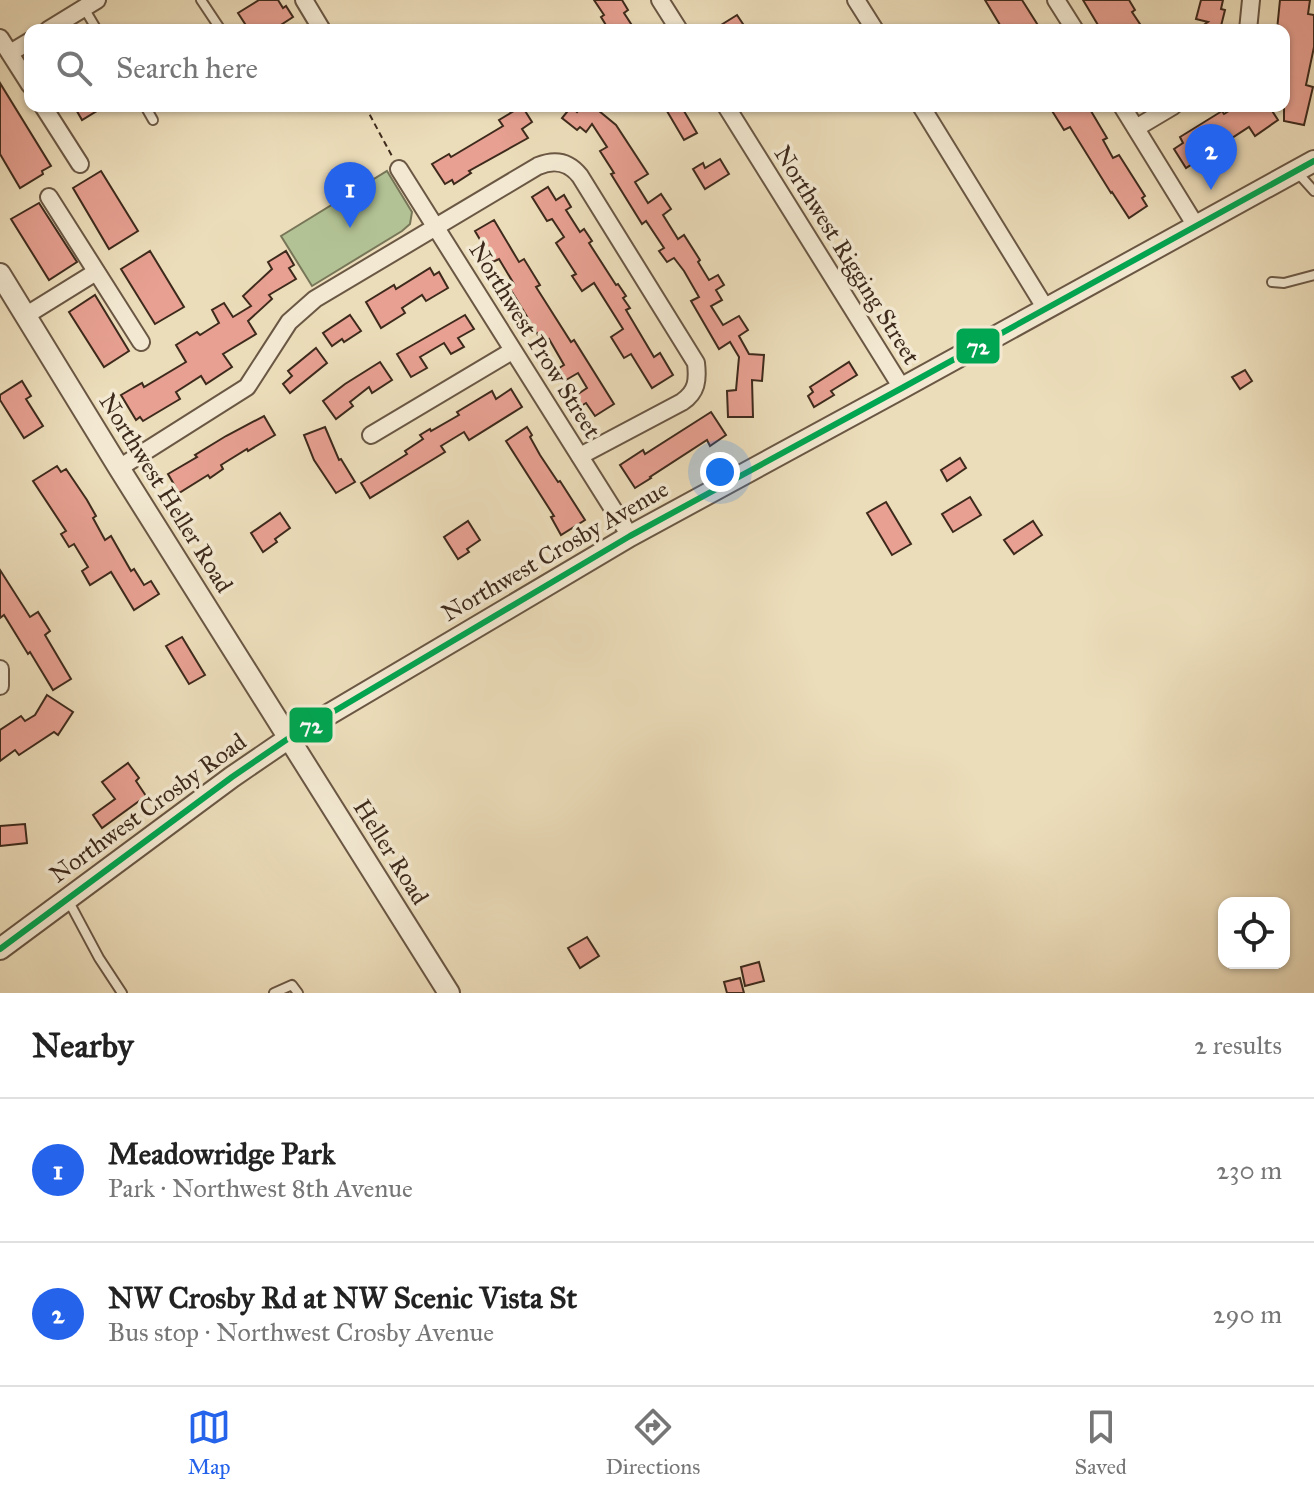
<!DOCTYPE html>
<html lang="en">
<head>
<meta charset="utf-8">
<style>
  body { margin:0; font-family:"IM FELL Great Primer",serif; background:#f2f2f2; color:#222 }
  .controls { position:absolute; right:24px; bottom:24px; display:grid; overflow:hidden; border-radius:16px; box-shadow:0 2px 6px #0004 }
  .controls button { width:72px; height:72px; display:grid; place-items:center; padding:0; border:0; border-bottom:2px solid #e0e0e0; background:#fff; color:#222; font:40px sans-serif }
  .you { position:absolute; left:720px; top:472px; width:28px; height:28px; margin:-20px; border:6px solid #fff; border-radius:50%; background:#1a73e8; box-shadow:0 0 0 12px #1a73e833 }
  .badge { display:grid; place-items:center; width:52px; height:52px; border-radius:50%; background:#2563eb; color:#fff; font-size:26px; font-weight:700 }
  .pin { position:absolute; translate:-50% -66px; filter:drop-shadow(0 2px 4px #0008) }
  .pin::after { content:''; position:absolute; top:42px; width:28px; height:24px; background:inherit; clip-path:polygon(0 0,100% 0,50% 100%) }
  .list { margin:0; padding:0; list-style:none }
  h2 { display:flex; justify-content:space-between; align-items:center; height:104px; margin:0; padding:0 32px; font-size:34px }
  h2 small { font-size:26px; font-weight:400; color:#767676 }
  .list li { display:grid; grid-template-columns:52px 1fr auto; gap:24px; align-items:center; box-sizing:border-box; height:144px; padding:0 32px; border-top:2px solid #e0e0e0 }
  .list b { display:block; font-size:30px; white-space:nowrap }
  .list p { margin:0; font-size:26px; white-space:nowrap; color:#767676 }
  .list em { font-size:26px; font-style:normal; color:#767676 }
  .icon { flex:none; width:44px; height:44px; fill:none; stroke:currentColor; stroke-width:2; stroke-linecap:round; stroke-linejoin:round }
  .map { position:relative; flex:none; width:1314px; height:993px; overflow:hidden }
  .search { position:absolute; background:#fff; box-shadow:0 2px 6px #0004; left:24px; right:24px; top:24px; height:88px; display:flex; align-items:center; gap:20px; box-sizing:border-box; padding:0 28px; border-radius:16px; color:#767676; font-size:30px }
  .sheet { height:392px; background:#fff }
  nav { display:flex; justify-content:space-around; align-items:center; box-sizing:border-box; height:112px; border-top:2px solid #e0e0e0; background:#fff; font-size:22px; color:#767676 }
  nav a { display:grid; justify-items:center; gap:4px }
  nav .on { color:#2563eb }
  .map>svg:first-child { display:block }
  .green { fill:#b2c294; stroke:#787658; stroke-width:2 }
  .building { fill:#e7a091; stroke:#3e2a1c; stroke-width:2 }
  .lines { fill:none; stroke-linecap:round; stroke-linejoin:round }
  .service-casing { stroke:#6a5744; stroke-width:12 }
  .minor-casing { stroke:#6a5744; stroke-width:20 }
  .tertiary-casing { stroke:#6a5744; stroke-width:24 }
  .path { stroke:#3e2a1c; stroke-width:2; stroke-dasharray:6 4; stroke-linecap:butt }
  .service { stroke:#f3e9d2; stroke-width:8 }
  .minor { stroke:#f3e9d2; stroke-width:16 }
  .tertiary { stroke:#f3e9d2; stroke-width:20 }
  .bus-1-casing { stroke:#f3e9d2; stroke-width:12 }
  .bus-1 { stroke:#00a651; stroke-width:6 }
  .labels { text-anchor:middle; stroke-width:7; stroke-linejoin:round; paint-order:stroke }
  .street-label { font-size:24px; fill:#3e2a1c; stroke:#f3e9d2 }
  .line-badge { stroke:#f3e9d2; stroke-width:3 }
  .badge-label { font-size:22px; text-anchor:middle; font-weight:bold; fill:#fff }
</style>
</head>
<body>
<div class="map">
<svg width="1314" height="993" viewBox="0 0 1314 993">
  <rect width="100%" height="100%" fill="#ecddba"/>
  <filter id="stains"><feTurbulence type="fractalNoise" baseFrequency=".0025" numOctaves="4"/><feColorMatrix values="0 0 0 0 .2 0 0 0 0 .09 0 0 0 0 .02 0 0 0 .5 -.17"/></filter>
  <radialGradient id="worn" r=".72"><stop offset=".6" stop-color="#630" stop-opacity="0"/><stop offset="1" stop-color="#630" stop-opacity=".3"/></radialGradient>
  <path class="green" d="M387 171 412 212 410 224 402 231 312 286 281 236Z"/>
  <g class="building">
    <path d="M259 0H278L283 8 286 6 293 17 273 30H249L238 13Z"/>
    <path d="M594 0H622L628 10 624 13 635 30H609L601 17 604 15Z"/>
    <path d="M985 0H1022L1041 30H1003Z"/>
    <path d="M1083 0H1129L1135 10 1132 12 1144 30H1101Z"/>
    <path d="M1201 0H1223L1221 9 1225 10 1220 30H1196L1208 22 1196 19Z"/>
    <path d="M1280 0H1310L1308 14 1314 15V47L1306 85 1313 87 1304 125 1284 121V30H1277Z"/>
    <path d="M737 15 747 30H713Z"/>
    <path d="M0 83 51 166 42 171 43 174 20 188 0 154Z"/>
    <path d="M74 106H105L82 120Z"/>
    <path d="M522 106 532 122 522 129 528 138 469 171 471 173 454 184 452 180 445 184 432 164 449 154 451 157 503 126 499 120Z"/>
    <path d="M582 106H593L616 125 648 174 635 182 648 203 661 194 671 209 663 215 678 239 684 235 700 260 698 262 709 280 718 275 724 285 716 290 722 300 711 306 723 325 739 316 748 330 739 336 749 354 764 355 762 381 752 380 753 417H728L727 391 736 390 739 357 730 342 719 349 691 301 699 297 684 271 674 258 667 262 659 251 664 248 646 221 642 224 611 174 614 173 600 151 607 147 592 124 586 132 580 127 577 130 562 118 571 107 577 112Z"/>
    <path d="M664 106H681L697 133 684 140Z"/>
    <path d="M1049 106H1088L1107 138 1103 140 1113 158 1119 155 1145 196 1142 198 1147 206 1129 218 1112 192 1111 193 1070 127 1064 130Z"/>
    <path d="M1237 106H1269L1278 120 1255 136 1249 127 1186 168 1174 149 1183 143 1180 137 1222 111 1224 114Z"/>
    <path d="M720 159 729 174 705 189 693 169 703 163 705 168Z"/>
    <path d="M101 171 138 231 109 249 73 188Z"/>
    <path d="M548 187 556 200 564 195 571 207 566 210 580 232 584 229 592 241 589 243 616 285 618 284 626 296 623 298 630 308 626 310 654 357 660 353 673 375 652 388 631 354 624 358 611 337 623 329 594 283 582 291 572 276 576 274 556 243 564 237 552 219 547 221 532 197Z"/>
    <path d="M39 203 77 262 49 280 11 219Z"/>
    <path d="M494 220 519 262 524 259 540 285 536 287 571 342 574 340 614 404 595 416 586 403 581 406 575 396 587 388 578 373 566 380 559 368 564 365 549 339 543 343 509 287 514 284 499 259 493 262 475 231Z"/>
    <path d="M150 251 184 307 155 324 121 269Z"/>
    <path d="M286 251 294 265 289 268 296 279 269 295 272 299 248 321 256 334 223 354 232 367 206 384 201 376 176 392 180 399 143 421 140 417 136 420 121 395 142 383 144 387 186 362 176 345 197 332 200 335 219 323 212 310 224 303 233 317 251 306 243 296 272 269 268 262Z"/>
    <path d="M430 268 434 275 439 272 448 288 426 301 422 295 402 308 405 313 381 328 366 302 394 285 396 289Z"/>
    <path d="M95 295 129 351 104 367 69 312Z"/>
    <path d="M350 315 361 331 344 342 342 339 332 346 323 333Z"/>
    <path d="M465 315 474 329 458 338 464 347 451 354 444 343 420 357 427 368 411 377 397 354Z"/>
    <path d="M316 348 327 363 290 393 283 384 292 376 288 371Z"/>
    <path d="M380 362 392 380 372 393 369 387 350 402 353 406 336 419 323 401 345 384Z"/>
    <path d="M849 362 857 375 831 391 834 395 814 407 808 396 813 392 810 387Z"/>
    <path d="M1245 370 1252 381 1240 389 1232 377Z"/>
    <path d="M22 381 31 396 26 399 43 426 24 438 0 400V395Z"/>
    <path d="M511 389 522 407 469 440 464 432 441 446 445 452 370 498 361 483 407 454 405 451 423 439 420 435 430 429 431 431 459 415 457 412 492 391 496 399Z"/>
    <path d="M711 412 726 435 710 446 707 440 650 477 651 478 635 488 620 465 643 450 645 454Z"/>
    <path d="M264 416 275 435 248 451 247 449 221 465 223 469 210 478 208 475 179 493 168 474 197 457 195 455 226 436Z"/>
    <path d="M325 427 339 460 341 459 355 482 336 493 314 460 304 435Z"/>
    <path d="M527 427 532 435 530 437 540 455 558 482 560 481 585 520 561 535 551 517 554 516 506 441Z"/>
    <path d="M960 458 966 468 947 481 941 470Z"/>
    <path d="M57 466 61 472 66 469 87 500 96 516 93 518 105 540 111 536 131 571 134 569 144 585 151 581 159 594 134 610 111 572 90 585 82 571 88 567 74 544 69 547 61 534 66 531 33 481Z"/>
    <path d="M970 497 981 515 953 532 942 514Z"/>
    <path d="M886 502 911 544 892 555 867 513Z"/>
    <path d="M280 513 290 528 275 539 277 542 263 552 251 533Z"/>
    <path d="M468 521 480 540 467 549 469 552 458 559 444 537Z"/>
    <path d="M1033 521 1042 535 1014 554 1004 540Z"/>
    <path d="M0 570 30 617 38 612 50 631 45 635 71 679 53 690 30 652 28 654 4 615 0 618Z"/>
    <path d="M182 637 205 675 189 684 166 646Z"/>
    <path d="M47 695 73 712 58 735 54 732 19 755 15 750 0 761V730L21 716 25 721 35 715Z"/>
    <path d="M128 763 139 778 136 781 146 796 102 828 93 815 115 799 102 782Z"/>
    <path d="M25 824 27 843 0 846V826Z"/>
    <path d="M587 937 599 956 580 968 568 948Z"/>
    <path d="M759 962 764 981 745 986 741 967Z"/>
    <path d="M740 978 744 993H727L724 982Z"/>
  </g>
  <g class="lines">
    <defs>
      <g id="service">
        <path d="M201 0 221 30"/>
        <path d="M84 8 97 30"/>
        <path d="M145 106 153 120"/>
        <path d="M1296 171 1314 191"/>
        <path d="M1272 282 1284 283 1314 275"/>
        <path d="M68 900 99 958 122 993"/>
        <path d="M274 993 292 985 298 993"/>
      </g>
      <g id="minor">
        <path d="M304 0 322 30"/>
        <path d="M660 0 679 30"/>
        <path d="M856 0 875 30"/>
        <path d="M1056 0 1075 30"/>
        <path d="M48 30 97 0"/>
        <path d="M1248 30 1251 0"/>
        <path d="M0 38 30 85"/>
        <path d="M10 53 30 41"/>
        <path d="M43 106 80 164"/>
        <path d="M726 106 902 388"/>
        <path d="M921 106 1046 309"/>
        <path d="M1122 106 1196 226"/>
        <path d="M1136 128 1173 106"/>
        <path d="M399 169 630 536"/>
        <path d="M49 197 141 342"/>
        <path d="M25 316 96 272"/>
        <path d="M371 435 512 351"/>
        <path d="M119 468 247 387 289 322 315 299 538 166C555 159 569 162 580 176L696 363C698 380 697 392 682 402L580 456"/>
        <path d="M0 669V686"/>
      </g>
      <g id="tertiary">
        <path d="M0 274 119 468 449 993"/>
        <path d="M0 949 232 777 289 738 630 536 902 388 1314 161"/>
      </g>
    </defs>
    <use href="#service" class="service-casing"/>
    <use href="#minor" class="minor-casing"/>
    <use href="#tertiary" class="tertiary-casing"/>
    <path class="path" d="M365 106 393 158"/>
    <use href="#service" class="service"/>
    <use href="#minor" class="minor"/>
    <use href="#tertiary" class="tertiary"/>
    <defs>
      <path id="bus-1" d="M0 949 232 777 289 738 630 536 902 388 1314 161"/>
    </defs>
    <use href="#bus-1" class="bus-1-casing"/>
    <use href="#bus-1" class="bus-1"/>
  </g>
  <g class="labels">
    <g class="street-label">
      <text transform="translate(847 255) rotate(58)" y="8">Northwest Rigging Street</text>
      <text transform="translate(535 340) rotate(58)" y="8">Northwest Prow Street</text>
      <text transform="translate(166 493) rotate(58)" y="8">Northwest Heller Road</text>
      <text transform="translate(555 551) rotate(-30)" y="8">Northwest Crosby Avenue</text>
      <text transform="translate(148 808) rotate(-36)" y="8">Northwest Crosby Road</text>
      <text transform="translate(391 852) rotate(58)" y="8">Heller Road</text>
    </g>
  </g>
  <g class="line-badge">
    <rect x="955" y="327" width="46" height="38" rx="8" fill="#00a651"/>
    <rect x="288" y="706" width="46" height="38" rx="8" fill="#00a651"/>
  </g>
  <g class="badge-label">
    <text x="978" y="354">72</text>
    <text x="311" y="733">72</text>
  </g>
  <rect width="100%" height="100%" filter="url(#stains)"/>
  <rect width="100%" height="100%" fill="url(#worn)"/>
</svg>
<div class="controls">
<button><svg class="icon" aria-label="locate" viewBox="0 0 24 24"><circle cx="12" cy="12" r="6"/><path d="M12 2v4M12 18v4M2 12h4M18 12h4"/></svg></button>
</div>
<div class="you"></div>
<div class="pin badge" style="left:350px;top:228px">1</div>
<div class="pin badge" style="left:1211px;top:190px">2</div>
<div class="search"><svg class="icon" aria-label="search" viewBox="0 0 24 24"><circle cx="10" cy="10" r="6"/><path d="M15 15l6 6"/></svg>Search here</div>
</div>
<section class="sheet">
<h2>Nearby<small>2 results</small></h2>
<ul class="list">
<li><span class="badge">1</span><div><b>Meadowridge Park</b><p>Park · Northwest 8th Avenue</p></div><em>230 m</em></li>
<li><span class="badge">2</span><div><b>NW Crosby Rd at NW Scenic Vista St</b><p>Bus stop · Northwest Crosby Avenue</p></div><em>290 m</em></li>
</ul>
</section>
<nav>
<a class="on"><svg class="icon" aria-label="map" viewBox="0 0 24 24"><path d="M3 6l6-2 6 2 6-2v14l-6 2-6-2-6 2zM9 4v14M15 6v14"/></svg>Map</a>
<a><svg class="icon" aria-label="directions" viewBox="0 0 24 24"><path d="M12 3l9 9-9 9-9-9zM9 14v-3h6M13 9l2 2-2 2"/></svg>Directions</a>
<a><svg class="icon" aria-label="saved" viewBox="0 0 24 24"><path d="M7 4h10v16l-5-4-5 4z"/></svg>Saved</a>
</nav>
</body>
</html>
